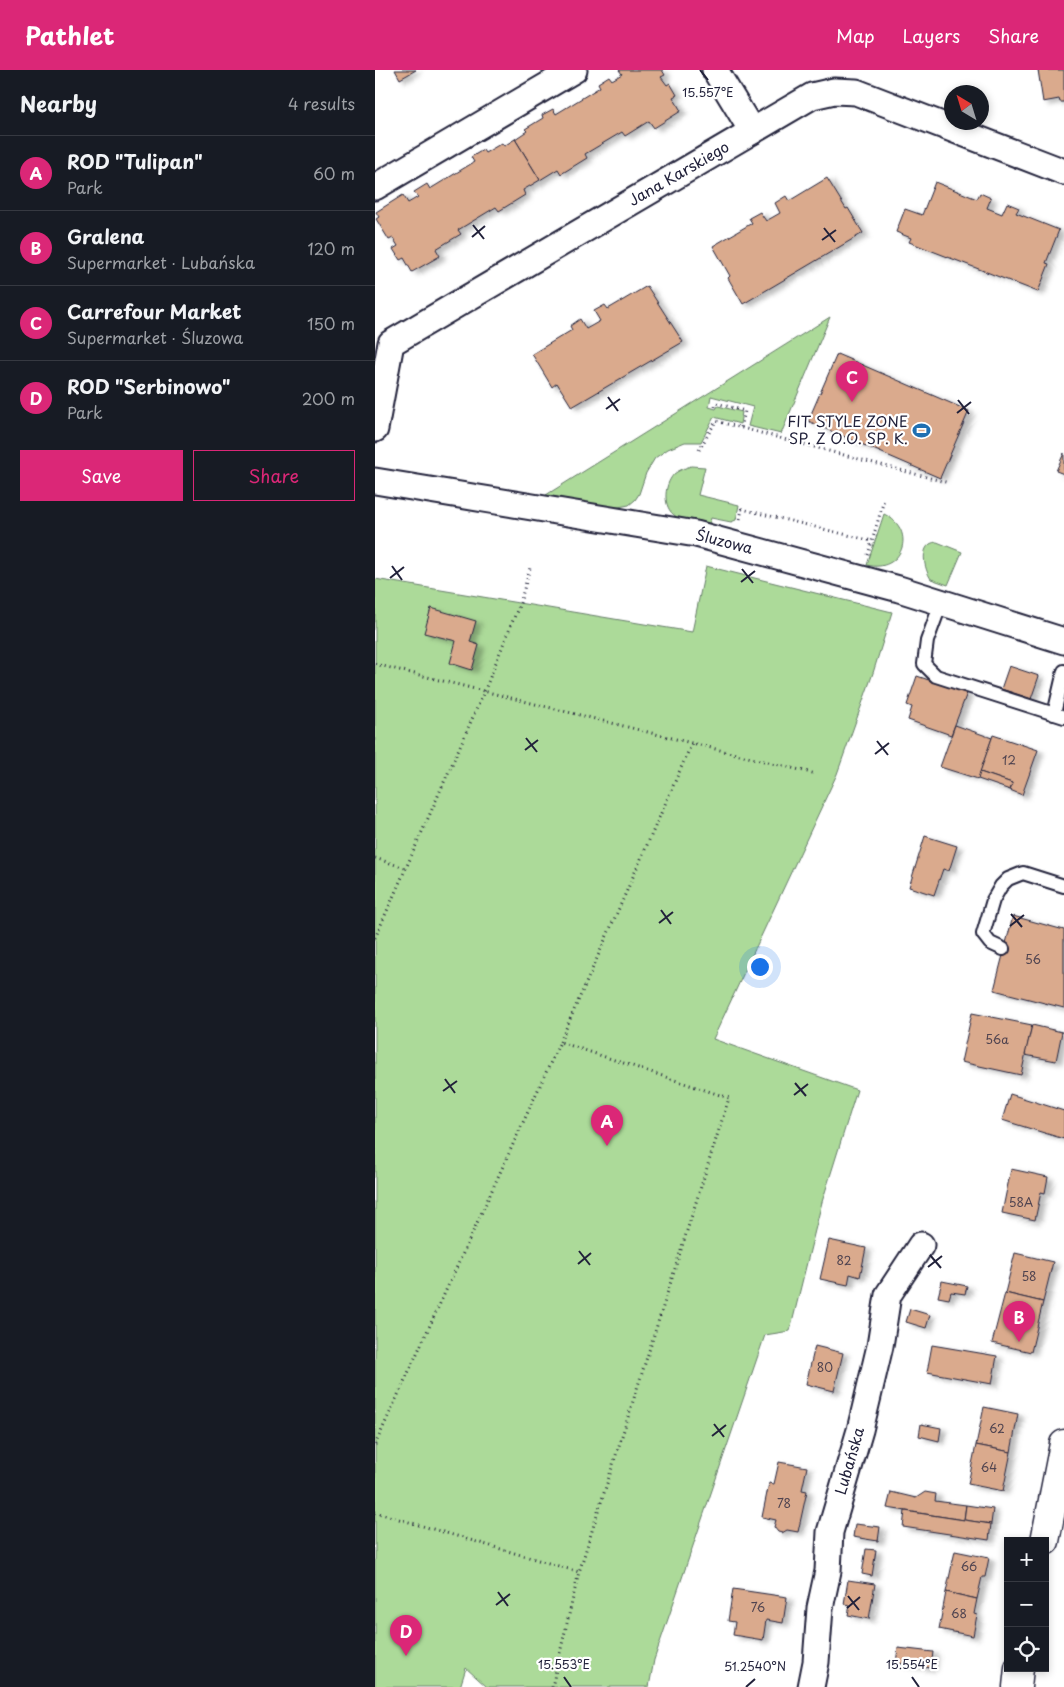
<!DOCTYPE html>
<html lang="en">
<head>
<meta charset="utf-8">
<style>
  body { margin:0; font-family:"Playpen Sans",sans-serif; background:#242831; color:#f1f3f6 }
  .controls { position:absolute; right:15px; bottom:15px; display:grid; overflow:hidden; border-radius:0px; box-shadow:0 2px 8px #0003 }
  .controls button { width:45px; height:45px; display:grid; place-items:center; padding:0; border:0; border-bottom:1px solid #363941; background:#171b24; color:#f1f3f6; font:25px sans-serif }
  .compass { position:absolute; left:569px; top:15px; width:45px; height:45px; border-radius:50%; background:#171b24; box-shadow:0 2px 8px #0003; rotate:322deg }
  .you { position:absolute; left:384px; top:896px; width:18px; height:18px; margin:-12px; border:4px solid #fff; border-radius:50%; background:#1a73e8; box-shadow:0 0 0 8px #1a73e833 }
  .badge { display:grid; place-items:center; width:32px; height:32px; border-radius:50%; background:#db2777; color:#fff; font-size:16px; font-weight:700 }
  .pin { position:absolute; translate:-50% -41px; filter:drop-shadow(0 1px 2px #0008) }
  .pin::after { content:''; position:absolute; top:26px; width:18px; height:15px; background:inherit; clip-path:polygon(0 0,100% 0,50% 100%) }
  .list { margin:0; padding:0; list-style:none }
  h2 { display:flex; justify-content:space-between; align-items:center; height:65px; margin:0; padding:0 20px; font-size:21px }
  h2 small { font-size:16px; font-weight:400; color:#9ea1a6 }
  .list li { display:grid; grid-template-columns:32px 1fr auto; gap:15px; align-items:center; box-sizing:border-box; height:75px; padding:0 20px; border-top:1px solid #363941 }
  .list b { display:block; font-size:19px; white-space:nowrap }
  .list p { margin:0; font-size:16px; white-space:nowrap; color:#9ea1a6 }
  .list em { font-size:16px; font-style:normal; color:#9ea1a6 }
  .actions { display:flex; gap:10px; padding:15px 20px }
  .actions a { flex:1; padding:11px 0; border:1px solid #db2777; border-radius:0px; text-align:center; font-size:18px; color:#db2777 }
  .actions .main { background:#db2777; color:#fff }
  .icon { flex:none; width:28px; height:28px; fill:none; stroke:currentColor; stroke-width:2; stroke-linecap:round; stroke-linejoin:round }
  .map { position:relative; flex:none; width:689px; height:1617px; overflow:hidden }
  header { display:flex; align-items:center; gap:30px; box-sizing:border-box; height:70px; padding:0 25px; background:#db2777; color:#fff }
  header strong { font-size:24px }
  nav { display:flex; gap:28px; margin-inline-start:auto; font-size:18px }
  main { display:flex }
  aside { flex:1; background:#171b24 }
  .map>svg:first-child { display:block }
  .green { fill:#acda99; stroke:#677e6a }
  .building { fill:#daaa8d; stroke:#22223b; filter:url(#shadow) }
  .lines { fill:none; stroke-linecap:round; stroke-linejoin:round }
  .service-casing { stroke:#22223b; stroke-width:16 }
  .minor-casing { stroke:#22223b; stroke-width:29 }
  .tertiary-casing { stroke:#22223b; stroke-width:31 }
  .path { stroke:#22223b; stroke-width:3; stroke-dasharray:1 4; stroke-linecap:butt }
  .service { stroke:#fff; stroke-width:12 }
  .minor { stroke:#fff; stroke-width:25 }
  .tertiary { stroke:#fff; stroke-width:28 }
  .ticks { fill:none; stroke:#22223b; stroke-width:2 }
  .labels { text-anchor:middle; stroke-width:4.5; stroke-linejoin:round; paint-order:stroke }
  .number-label { font-size:12px; fill:#504450 }
  .street-label { font-size:15px; fill:#22223b; stroke:#fff }
  .poi-label { font-size:15px; fill:#22223b; stroke:#fff; text-anchor:end }
  .ticks-label { font-size:12px; text-anchor:middle; fill:#22223b; stroke:#fff; stroke-width:4.5; stroke-linejoin:round; paint-order:stroke }
</style>
</head>
<body>
<header>
<strong>Pathlet</strong>
<nav><a>Map</a><a>Layers</a><a>Share</a></nav>
</header>
<main>
<aside>
<h2>Nearby<small>4 results</small></h2>
<ul class="list">
<li><span class="badge">A</span><div><b>ROD &quot;Tulipan&quot;</b><p>Park</p></div><em>60 m</em></li>
<li><span class="badge">B</span><div><b>Gralena</b><p>Supermarket · Lubańska</p></div><em>120 m</em></li>
<li><span class="badge">C</span><div><b>Carrefour Market</b><p>Supermarket · Śluzowa</p></div><em>150 m</em></li>
<li><span class="badge">D</span><div><b>ROD &quot;Serbinowo&quot;</b><p>Park</p></div><em>200 m</em></li>
</ul>
<div class="actions"><a class="main">Save</a><a>Share</a></div>
</aside>
<div class="map">
<svg width="689" height="1617" viewBox="0 0 689 1617">
  <defs>
    <filter id="shadow"><feDropShadow dx="5.5" dy="3" stdDeviation="2.5" flood-color="#0004"/></filter>
  </defs>
  <rect width="100%" height="100%" fill="#fff"/>
  <filter id="ink" filterUnits="userSpaceOnUse"><feTurbulence type="fractalNoise" baseFrequency=".02" numOctaves="2"/><feDisplacementMap in="SourceGraphic" scale="10" xChannelSelector="R" yChannelSelector="G"/><feConvolveMatrix kernelMatrix="1 2 1 2 8 2 1 2 1" color-interpolation-filters="sRGB"/></filter>
  <g filter="url(#ink)">
    <g class="green">
      <path d="M455 247 406 364 373 356 378 337 336 326 334 337 341 339 343 336 367 342 365 354 339 347 326 372H310L293 379 280 388 271 403 264 424 260 430 254 435 238 438 171 425Z"/>
      <path d="M316 396 330 397 323 425 364 435 361 450 356 452 336 448 334 455C325 453 313 452 304 448 287 441 288 416 299 404 304 400 310 398 316 396Z"/>
      <path d="M509 444C544 461 526 504 492 495Z"/>
      <path d="M562 472 587 482 573 515 556 509C549 499 543 473 562 472Z"/>
      <path d="M331 496 517 542 498 603 462 704 338 969 482 1020 447 1132 415 1261 390 1265 279 1590 274 1617H112L91 1598 85 1617H0V509L317 562Z"/>
    </g>
    <g class="building">
      <path d="M20 0H41L25 9Z"/>
      <path d="M244 0H287L290 5 286 7 292 15 295 13 302 25 298 27 306 41 279 58 274 51 250 66 247 62 210 84 212 88 186 104 183 99 165 110 140 69 152 61 150 59 168 48 167 45 178 39 181 44 225 17 223 13 234 6 237 10 247 4Z"/>
      <path d="M663 0H689V32H685L684 29 668 32Z"/>
      <path d="M140 69 165 110 148 120 150 125 124 141 121 137 83 160 86 164 61 179 65 186 37 202 29 188 25 190 18 179 23 176 18 168 14 170 1 149 4 147 1 142 28 125 33 133 43 127 39 122 52 114 55 119 99 92 96 87 108 80 110 83 127 73 129 76Z"/>
      <path d="M452 108 471 139 473 138 488 163 368 234 353 208 355 206 338 176 377 153 374 148 385 142 391 151 405 143 400 133 411 126 414 131Z"/>
      <path d="M560 112 602 129 605 123 616 128 612 138 627 144 632 133 644 138 641 143 684 160 671 193 674 194 663 222 534 172 536 168 521 162 530 139 547 145Z"/>
      <path d="M272 216 308 272 197 337 182 313 177 317 157 284 197 260 195 256 205 249 211 259 225 251 219 241 230 235 233 239Z"/>
      <path d="M462 284 594 341 565 408 433 351Z"/>
      <path d="M689 383V404L681 401Z"/>
      <path d="M56 538 101 551 95 572 104 575 97 600 75 593 81 571 49 563Z"/>
      <path d="M634 596 664 606 656 629 626 619Z"/>
      <path d="M542 606 592 623 576 665 533 650 537 637 532 635Z"/>
      <path d="M580 655 617 668 603 709 565 697Z"/>
      <path d="M618 665 663 680 647 725 635 720 637 713 605 702Z"/>
      <path d="M605 702 637 713 635 720 603 709Z"/>
      <path d="M550 766 582 776 574 801 568 799 559 825 534 817Z"/>
      <path d="M638 846 689 860V938L619 920Z"/>
      <path d="M597 943 657 955 646 1005 586 992Z"/>
      <path d="M657 955 687 962 681 991 650 985Z"/>
      <path d="M635 1024 689 1041V1069L627 1050Z"/>
      <path d="M636 1099 673 1107 670 1123 666 1122 660 1150 627 1143Z"/>
      <path d="M454 1170 491 1178 485 1207 475 1204 473 1215 445 1209Z"/>
      <path d="M640 1183 678 1192 668 1232 630 1223Z"/>
      <path d="M567 1211 592 1216 590 1224 576 1222 574 1229 563 1227Z"/>
      <path d="M630 1223 668 1232 656 1282 617 1273Z"/>
      <path d="M535 1239 555 1245 551 1258 531 1252Z"/>
      <path d="M557 1275 622 1286 617 1314 552 1302Z"/>
      <path d="M440 1276 468 1283 459 1321 431 1314Z"/>
      <path d="M609 1337 643 1344 636 1382 601 1375Z"/>
      <path d="M546 1354 566 1358 564 1371 544 1366Z"/>
      <path d="M601 1375 636 1382 628 1421 593 1414Z"/>
      <path d="M404 1392 432 1397 427 1420 432 1421 423 1462 412 1460 407 1463 403 1462 399 1457 401 1450 387 1447 394 1413 399 1414Z"/>
      <path d="M516 1422 541 1428 550 1422 561 1424 560 1431 591 1435 589 1450 512 1438Z"/>
      <path d="M591 1435 618 1439 616 1454 589 1450Z"/>
      <path d="M530 1441 616 1454 614 1470 528 1457Z"/>
      <path d="M480 1454 505 1457 503 1471 478 1467Z"/>
      <path d="M491 1479 501 1480 497 1506 487 1504Z"/>
      <path d="M580 1481 614 1488 610 1507H607L602 1529 571 1522Z"/>
      <path d="M473 1510 500 1514 494 1549 473 1545 475 1535 469 1534Z"/>
      <path d="M358 1519 412 1527 408 1553 391 1550 388 1570 358 1565 360 1552 353 1551Z"/>
      <path d="M571 1522 602 1529 599 1544 602 1545 598 1566 564 1559Z"/>
      <path d="M523 1578 558 1582 556 1598 521 1593Z"/>
    </g>
    <g class="lines">
      <defs>
        <g id="service">
          <path d="M566 533 552 571 549 594 561 606 689 647"/>
          <path d="M679 644 689 601"/>
          <path d="M628 879 615 873 608 864 618 830 626 816 633 809 648 803 689 816"/>
        </g>
        <g id="minor">
          <path d="M340 0 377 61"/>
          <path d="M0 117 199 0"/>
          <path d="M0 359 16 273 437 26 459 21 481 22 689 102"/>
          <path d="M0 411 321 464 524 519 689 571"/>
          <path d="M436 1617 441 1592 445 1538 453 1501 455 1462 485 1360 505 1276 513 1225 546 1175"/>
        </g>
        <g id="tertiary">
          <path d="M670 1471 689 1374"/>
          <path d="M642 1617 644 1598"/>
        </g>
      </defs>
      <use href="#service" class="service-casing"/>
      <use href="#minor" class="minor-casing"/>
      <use href="#tertiary" class="tertiary-casing"/>
      <g class="path">
        <path d="M340 337 341 333 370 341 366 358"/>
        <path d="M324 380 341 351 574 413"/>
        <path d="M365 449 367 439 497 471"/>
        <path d="M493 485 509 430"/>
        <path d="M0 594 441 704"/>
        <path d="M0 788 30 798"/>
        <path d="M0 868 109 622 145 533 155 498"/>
        <path d="M185 972 317 673"/>
        <path d="M0 1375 185 972 354 1028 204 1502"/>
        <path d="M0 1442 204 1502 177 1617"/>
      </g>
      <use href="#service" class="service"/>
      <use href="#minor" class="minor"/>
      <use href="#tertiary" class="tertiary"/>
    </g>
  </g>
  <path class="ticks" d="M325 0 333 10M98 155 109 169M449 158 460 172M97 167 110 156M447 170 461 160M233 327 243 341M583 330 594 344M231 339 245 329M582 343 596 332M17 496 27 510M367 499 378 513M15 508 29 497M366 512 380 501M151 668 162 682M502 671 513 685M150 680 163 670M500 684 514 673M286 840 296 854M636 844 647 857M284 853 298 842M635 856 649 845M70 1009 80 1023M420 1013 431 1026M68 1021 82 1011M419 1025 433 1014M204 1181 215 1195M555 1185 566 1198M203 1194 216 1183M553 1197 567 1186M339 1354 349 1367M337 1366 351 1355M123 1522 133 1536M473 1526 484 1540M121 1535 135 1524M472 1538 485 1527M189 1607 196 1617M537 1607 544 1617M371 1617 380 1609"/>
  <defs>
    <symbol id="stadium-bare" viewBox="-9 -9 18 18"><path d="M0-5a6.5 5 0 1 0 0 10a6.5 5 0 1 0 0-10ZM-3.5-1.8h7v3.6h-7Z" fill="#1f6fb2" stroke="#fff" stroke-width="2.5" paint-order="stroke"/></symbol>
  </defs>
  <g fill-rule="evenodd">
    <use href="#stadium-bare" x="534" y="348" width="25" height="25"/>
  </g>
  <g class="labels">
    <g class="number-label">
      <text x="634" y="695">12</text>
      <text x="658" y="894">56</text>
      <text x="622" y="974">56a</text>
      <text x="646" y="1137">58A</text>
      <text x="469" y="1195">82</text>
      <text x="654" y="1211">58</text>
      <text x="450" y="1302">80</text>
      <text x="622" y="1363">62</text>
      <text x="614" y="1402">64</text>
      <text x="409" y="1438">78</text>
      <text x="594" y="1501">66</text>
      <text x="383" y="1542">76</text>
      <text x="584" y="1548">68</text>
    </g>
    <g class="street-label">
      <text transform="translate(304 104) rotate(-30)" y="5">Jana Karskiego</text>
      <text transform="translate(349 472) rotate(14)" y="5">Śluzowa</text>
      <text transform="translate(475 1391) rotate(-74)" y="5">Lubańska</text>
    </g>
    <g class="poi-label">
      <text x="533" y="357">FIT STYLE ZONE<tspan x="533" dy="17">SP. Z O.O. SP. K.</tspan></text>
    </g>
  </g>
  <g class="ticks-label">
    <text x="333" y="27">15.557°E</text>
    <text x="189" y="1599">15.553°E</text>
    <text x="537" y="1599">15.554°E</text>
    <text x="380" y="1601">51.2540°N</text>
  </g>
</svg>
<div class="controls">
<button>+</button>
<button>−</button>
<button><svg class="icon" aria-label="locate" viewBox="0 0 24 24"><circle cx="12" cy="12" r="6"/><path d="M12 2v4M12 18v4M2 12h4M18 12h4"/></svg></button>
</div>
<svg class="compass" viewBox="-18 -18 36 36"><path d="M0-13l5 13h-10z" fill="#e53935"/><path d="M0 13l5-13h-10z" fill="#9ea1a6"/></svg>
<div class="you"></div>
<div class="pin badge" style="left:232px;top:1076px">A</div>
<div class="pin badge" style="left:644px;top:1272px">B</div>
<div class="pin badge" style="left:477px;top:332px">C</div>
<div class="pin badge" style="left:31px;top:1586px">D</div>
</div>
</main>
</body>
</html>
